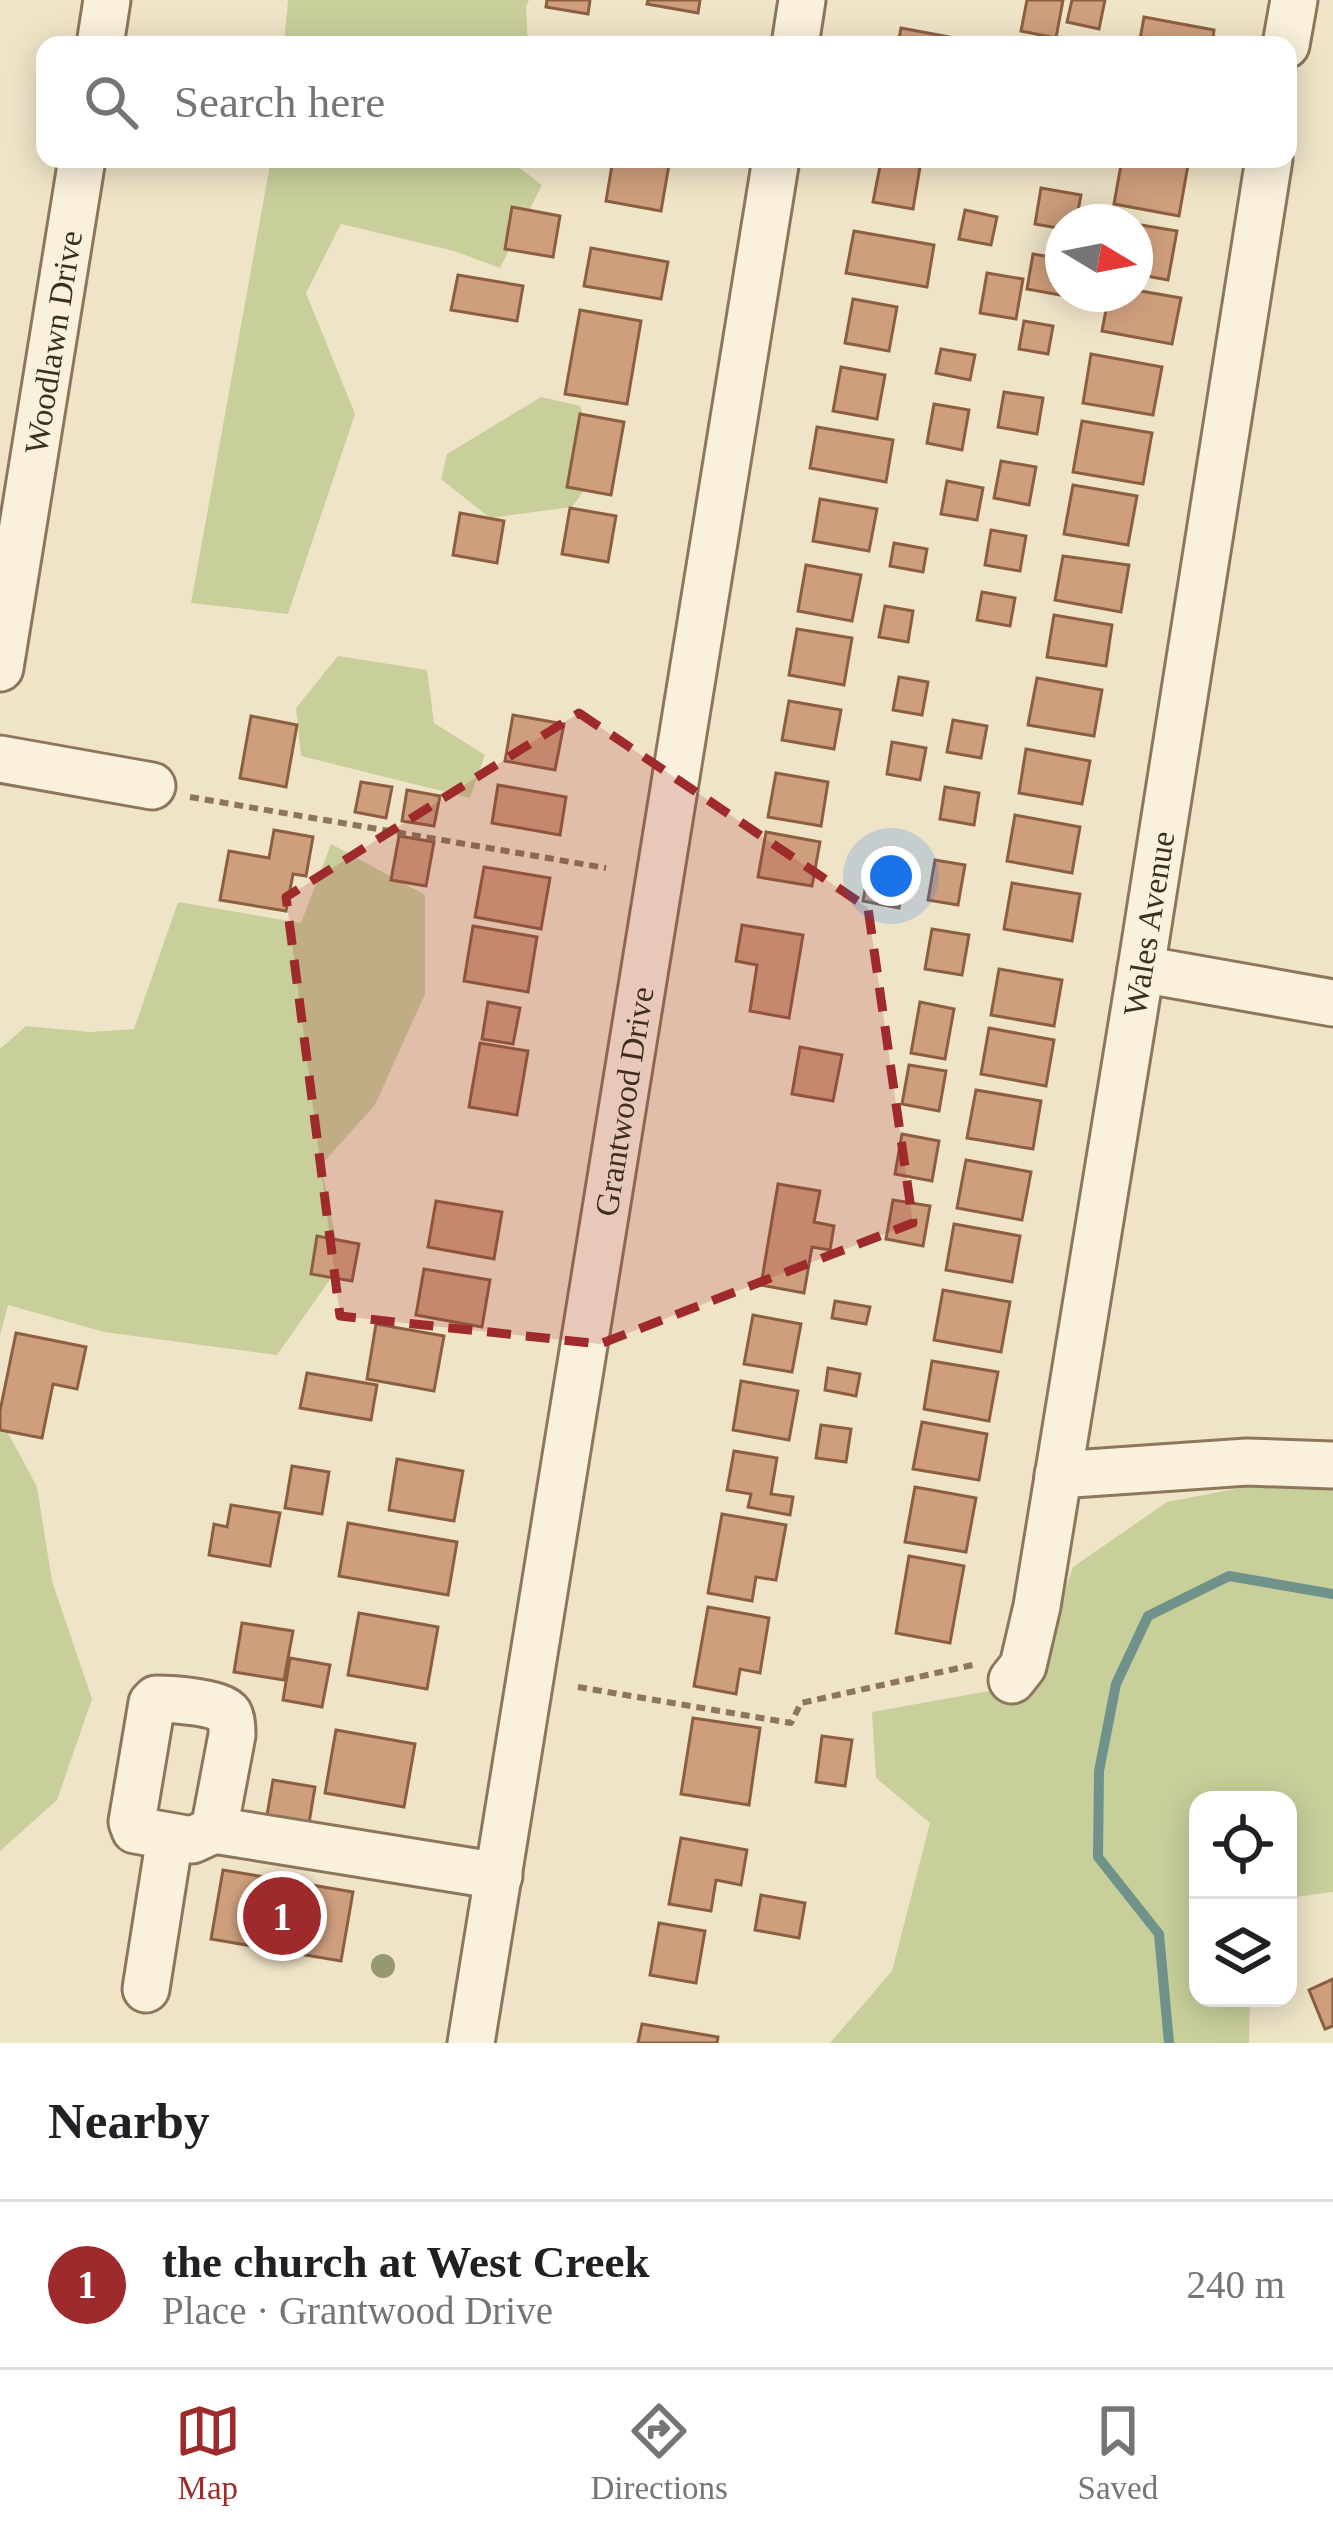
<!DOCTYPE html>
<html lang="en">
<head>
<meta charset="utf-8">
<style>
  body { margin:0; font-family:"Times New Roman",serif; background:#f6f6f6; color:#202124 }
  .controls { position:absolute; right:36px; bottom:36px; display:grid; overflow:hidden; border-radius:24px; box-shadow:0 6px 30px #0003 }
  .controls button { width:108px; height:108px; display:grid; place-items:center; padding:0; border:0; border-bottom:3px solid #e0e0e0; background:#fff; color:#202124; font:60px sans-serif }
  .compass { position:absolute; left:1045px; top:204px; width:108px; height:108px; border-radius:50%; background:#fff; box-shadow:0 6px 30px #0003; rotate:100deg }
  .you { position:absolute; left:891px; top:876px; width:42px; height:42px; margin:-30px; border:9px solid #fff; border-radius:50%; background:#1a73e8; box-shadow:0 0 0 18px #1a73e833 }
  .badge { display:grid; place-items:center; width:78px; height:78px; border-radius:50%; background:#9e2a2b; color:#fff; font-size:39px; font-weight:700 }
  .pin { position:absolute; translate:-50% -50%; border:6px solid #fff; box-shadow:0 3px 12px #0006 }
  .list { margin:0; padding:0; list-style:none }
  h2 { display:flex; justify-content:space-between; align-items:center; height:156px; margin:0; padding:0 48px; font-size:51px }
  h2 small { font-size:39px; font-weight:400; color:#757577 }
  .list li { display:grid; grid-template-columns:78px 1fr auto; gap:36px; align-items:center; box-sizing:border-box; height:168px; padding:0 48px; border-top:3px solid #e0e0e0 }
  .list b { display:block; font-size:45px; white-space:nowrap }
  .list p { margin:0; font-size:39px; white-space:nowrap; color:#757577 }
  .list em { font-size:39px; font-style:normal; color:#757577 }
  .icon { flex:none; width:66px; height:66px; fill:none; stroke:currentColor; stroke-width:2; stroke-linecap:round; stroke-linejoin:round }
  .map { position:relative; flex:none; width:1333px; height:2043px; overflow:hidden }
  .search { position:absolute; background:#fff; box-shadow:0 6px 30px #0003; left:36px; right:36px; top:36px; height:132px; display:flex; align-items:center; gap:30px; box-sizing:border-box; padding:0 42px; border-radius:24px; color:#757577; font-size:45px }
  .sheet { height:324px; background:#fff }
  nav { display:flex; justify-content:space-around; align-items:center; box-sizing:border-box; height:168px; border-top:3px solid #e0e0e0; background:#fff; font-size:33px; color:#757577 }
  nav a { display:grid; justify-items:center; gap:6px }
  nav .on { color:#9e2a2b }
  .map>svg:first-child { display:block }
  .green { fill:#c9cf9b }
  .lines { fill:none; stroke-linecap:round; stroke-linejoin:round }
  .stream { stroke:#6f938a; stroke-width:10 }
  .building { fill:#cf9f7d; stroke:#8d5f41; stroke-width:3 }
  .minor-casing { stroke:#8d765c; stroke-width:51 }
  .path { stroke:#8d765c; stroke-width:6; stroke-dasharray:9 6; stroke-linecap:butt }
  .minor { stroke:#faf1dc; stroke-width:45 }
  .tree { fill:#96986f }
  .marked { fill:#9e2a2b; fill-opacity:0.2; stroke:#9e2a2b; stroke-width:9; stroke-dasharray:24 15; stroke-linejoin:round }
  .labels { text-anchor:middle; stroke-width:12; stroke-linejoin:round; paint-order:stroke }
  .street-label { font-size:33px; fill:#3d2e20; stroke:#f7eed8 }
</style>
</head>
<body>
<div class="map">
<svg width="1333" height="2043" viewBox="0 0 1333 2043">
  <rect width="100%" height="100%" fill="#f0e4c8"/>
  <g class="green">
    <path d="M288 0H529L526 7 528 45H284Z"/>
    <path d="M271 159H508L542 185 500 268 454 251 341 224 306 293 355 414 288 614 191 603Z"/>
    <path d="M541 397 580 406 601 467 572 507 490 518 441 479 447 454Z"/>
    <path d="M338 656 427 670 434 723 485 755 470 798 301 756 296 708Z"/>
    <path d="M331 844 425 895V994L375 1105 321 1165 341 1264 277 1355 104 1332 8 1305 0 1336V1049L26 1026 90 1032 134 1029 178 902 301 923Z"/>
    <path d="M0 1418 37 1487 52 1581 92 1699 57 1800 0 1851Z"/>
    <path d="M1261 1484 1333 1488V1892L1288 1898V1800H1198V1998H1250L1249 2043H830L892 1971 930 1823 876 1778 872 1712 1034 1683 1073 1567 1167 1502Z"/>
  </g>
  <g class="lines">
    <path class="stream" d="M1169 2043 1159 1934 1098 1857 1099 1771 1116 1684 1148 1616 1229 1576 1333 1594"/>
  </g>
  <g class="building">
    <path d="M547 0H590L588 14 546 7Z"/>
    <path d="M648 0H700L698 13 647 4Z"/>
    <path d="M1027 0H1063L1056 38 1021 31Z"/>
    <path d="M1072 0H1105L1099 29 1067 22Z"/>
    <path d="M1144 17 1214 30 1212 45H1139Z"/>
    <path d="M901 28 949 37 947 45H898Z"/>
    <path d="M613 159H670L661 211 606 201Z"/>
    <path d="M1122 159H1154L1188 165 1179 216 1114 204Z"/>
    <path d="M881 161 920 167 913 209 873 202Z"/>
    <path d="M1041 188 1081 195 1076 222H1063V229L1035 224Z"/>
    <path d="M512 207 560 216 553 257 505 249Z"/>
    <path d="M965 210 997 217 991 245 959 239Z"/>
    <path d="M1135 224 1177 231 1168 280 1135 274Z"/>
    <path d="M854 231 934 245 927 287 846 273Z"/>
    <path d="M591 248 668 262 661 299 584 286Z"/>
    <path d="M1033 254 1063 259V294L1066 296 1027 289Z"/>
    <path d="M987 273 1023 279 1016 319 980 313Z"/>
    <path d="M458 275 523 286 517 321 451 310Z"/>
    <path d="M1135 290 1181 298 1172 344 1102 331 1109 294H1135Z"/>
    <path d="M853 299 897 307 889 351 845 343Z"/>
    <path d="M580 310 641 321 627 404 565 394Z"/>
    <path d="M1024 321 1053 326 1048 354 1019 349Z"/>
    <path d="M941 349 975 355 970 380 936 373Z"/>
    <path d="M1091 354 1162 367 1153 415 1083 403Z"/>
    <path d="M841 367 885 375 877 419 833 411Z"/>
    <path d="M1004 392 1043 398 1037 434 998 427Z"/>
    <path d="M934 404 969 410 962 450 927 443Z"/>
    <path d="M580 414 624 422 611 495 567 487Z"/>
    <path d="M1082 421 1152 433 1143 484 1073 472Z"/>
    <path d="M817 427 893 440 886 482 810 468Z"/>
    <path d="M1001 461 1036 467 1029 505 994 498Z"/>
    <path d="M947 481 983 488 977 520 941 514Z"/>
    <path d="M1073 485 1137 496 1128 545 1064 534Z"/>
    <path d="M820 499 877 509 869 551 813 541Z"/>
    <path d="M570 508 616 516 608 562 562 554Z"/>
    <path d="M460 513 504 521 497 563 453 555Z"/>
    <path d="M991 530 1026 536 1020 571 985 565Z"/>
    <path d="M894 543 927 549 923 572 890 566Z"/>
    <path d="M1063 556 1129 565 1121 612 1055 600Z"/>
    <path d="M806 565 861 575 852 621 798 611Z"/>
    <path d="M982 592 1015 598 1010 626 977 620Z"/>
    <path d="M885 606 913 611 908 642 879 637Z"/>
    <path d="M1054 615 1112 625 1106 666 1047 657Z"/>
    <path d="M797 629 852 638 844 685 789 675Z"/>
    <path d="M899 677 928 682 922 715 893 710Z"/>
    <path d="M1037 678 1102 690 1094 736 1028 725Z"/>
    <path d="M789 701 841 710 834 749 782 740Z"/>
    <path d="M513 715 564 724 555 770 505 761Z"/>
    <path d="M251 716 297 725 286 787 240 778Z"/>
    <path d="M953 720 987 726 981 758 947 752Z"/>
    <path d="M892 742 926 748 920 780 887 774Z"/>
    <path d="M1026 749 1090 761 1082 804 1019 793Z"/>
    <path d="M776 773 828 782 821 826 768 817Z"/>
    <path d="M361 782 392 787 386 818 355 812Z"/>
    <path d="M498 785 566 797 560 835 492 823Z"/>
    <path d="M945 787 979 793 974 825 940 819Z"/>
    <path d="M407 790 440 796 434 826 402 821Z"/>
    <path d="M1015 815 1080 827 1072 873 1007 861Z"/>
    <path d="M274 830 313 837 306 876 293 874 286 911 220 900 229 851 269 858Z"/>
    <path d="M766 832 820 842 812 886 758 877Z"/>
    <path d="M399 836 434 842 426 886 391 880Z"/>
    <path d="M935 860 965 865 958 905 928 900Z"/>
    <path d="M484 867 550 878 541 929 475 917Z"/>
    <path d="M868 874 904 882 899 908 863 901Z"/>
    <path d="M1012 883 1080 894 1072 941 1004 929Z"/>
    <path d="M742 925 803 935 789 1018 750 1011 757 965 736 961Z"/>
    <path d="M473 926 537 937 528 992 464 981Z"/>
    <path d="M932 929 969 935 962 975 925 969Z"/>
    <path d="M999 969 1062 980 1054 1026 991 1015Z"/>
    <path d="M488 1002 520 1008 513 1044 482 1039Z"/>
    <path d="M920 1002 954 1009 945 1059 911 1053Z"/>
    <path d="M989 1028 1054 1040 1046 1086 981 1074Z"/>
    <path d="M480 1043 528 1051 517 1115 469 1107Z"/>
    <path d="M800 1047 842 1055 833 1101 792 1094Z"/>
    <path d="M909 1065 946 1071 939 1111 902 1104Z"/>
    <path d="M976 1090 1041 1101 1033 1149 967 1138Z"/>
    <path d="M902 1134 939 1141 932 1181 895 1174Z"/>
    <path d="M966 1160 1031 1172 1022 1220 957 1208Z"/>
    <path d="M778 1184 820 1191 814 1222 834 1226 830 1250 812 1247 804 1293 761 1285Z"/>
    <path d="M893 1200 930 1206 923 1246 886 1239Z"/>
    <path d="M436 1201 502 1212 494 1259 428 1247Z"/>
    <path d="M954 1224 1020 1236 1012 1282 946 1270Z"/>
    <path d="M317 1236 359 1244 352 1281 311 1274Z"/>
    <path d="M424 1269 490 1280 482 1327 416 1315Z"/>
    <path d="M943 1290 1010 1302 1001 1352 934 1340Z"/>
    <path d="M835 1301 870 1307 866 1324 832 1318Z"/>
    <path d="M753 1315 801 1324 792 1372 744 1364Z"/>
    <path d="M376 1324 444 1336 434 1391 367 1379Z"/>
    <path d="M16 1333 86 1347 77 1389 53 1384 42 1438 0 1430V1411Z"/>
    <path d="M932 1361 998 1372 989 1421 924 1409Z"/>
    <path d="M828 1368 860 1374 856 1396 825 1390Z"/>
    <path d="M307 1373 377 1385 371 1420 300 1408Z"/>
    <path d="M741 1381 798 1391 789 1440 733 1430Z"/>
    <path d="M922 1422 987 1434 979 1480 913 1469Z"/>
    <path d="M821 1425 851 1429 846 1462 816 1458Z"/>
    <path d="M734 1451 777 1458 771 1494 793 1497 790 1515 748 1507 751 1494 727 1490Z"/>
    <path d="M397 1459 463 1471 454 1521 389 1510Z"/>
    <path d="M292 1466 329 1472 322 1514 285 1508Z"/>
    <path d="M915 1487 976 1498 966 1552 905 1542Z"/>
    <path d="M231 1505 280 1513 270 1566 209 1555 214 1524 227 1527Z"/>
    <path d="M722 1514 786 1525 776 1580 756 1577 752 1601 708 1593Z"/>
    <path d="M348 1523 457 1542 448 1595 339 1576Z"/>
    <path d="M909 1556 964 1566 950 1643 896 1633Z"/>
    <path d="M708 1607 769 1618 760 1673 740 1669 736 1694 694 1686Z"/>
    <path d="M359 1613 438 1627 427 1689 348 1675Z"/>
    <path d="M242 1623 293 1631 284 1680 234 1672Z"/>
    <path d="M290 1658 330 1665 322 1707 283 1700Z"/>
    <path d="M693 1718 760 1728 749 1805 681 1794Z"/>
    <path d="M336 1730 415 1744 404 1807 325 1793Z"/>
    <path d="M822 1736 852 1740 845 1786 816 1782Z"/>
    <path d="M273 1780 315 1787 308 1829 266 1821Z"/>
    <path d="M681 1838 747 1850 741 1885 716 1880 711 1911 669 1904Z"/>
    <path d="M223 1870 353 1892 341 1961 211 1939Z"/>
    <path d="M761 1895 805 1903 799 1938 755 1930Z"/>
    <path d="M659 1923 705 1931 696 1983 650 1975Z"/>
    <path d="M1333 1979V2026L1325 2029 1309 1990Z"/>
    <path d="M642 2024 718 2037 717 2043H638Z"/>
  </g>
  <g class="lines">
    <defs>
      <g id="minor">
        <path d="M100 45 107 0"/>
        <path d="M795 45 802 0"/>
        <path d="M1286 45 1294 0"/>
        <path id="s1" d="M0 668 82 159"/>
        <path d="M0 759 152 786"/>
        <path d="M1141 969 1333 1003"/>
        <path d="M1058 1475 1247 1462 1333 1465"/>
        <path id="s2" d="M1012 1680 1023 1666 1037 1606 1141 969 1269 159"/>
        <path d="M214 1830 232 1735C232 1729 232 1719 229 1714 221 1702 171 1699 156 1699L152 1703 134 1810 132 1822 135 1830 192 1840 214 1830 499 1876"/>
        <path d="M146 1989 170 1837"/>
        <path id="s3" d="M471 2043 776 159"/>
      </g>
    </defs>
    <use href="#minor" class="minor-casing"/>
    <g class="path">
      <path d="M190 797 606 868"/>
      <path d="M578 1687 791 1723 801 1703 977 1664"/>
    </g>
    <use href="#minor" class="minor"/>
  </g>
  <circle class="tree" cx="383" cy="1966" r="12"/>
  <path class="marked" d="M579 713 868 908 913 1223 600 1344 340 1316 286 897Z"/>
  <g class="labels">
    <g class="street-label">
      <text dy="12" stroke="none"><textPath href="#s1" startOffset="330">Woodlawn Drive</textPath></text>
      <text dy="12" stroke="none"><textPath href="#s2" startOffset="771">Wales Avenue</textPath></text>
      <text dy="12" stroke="none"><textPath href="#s3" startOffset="954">Grantwood Drive</textPath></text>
    </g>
  </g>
</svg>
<div class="controls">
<button><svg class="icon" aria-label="locate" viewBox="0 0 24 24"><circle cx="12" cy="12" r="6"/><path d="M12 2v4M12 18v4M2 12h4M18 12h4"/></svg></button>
<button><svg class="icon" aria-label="layers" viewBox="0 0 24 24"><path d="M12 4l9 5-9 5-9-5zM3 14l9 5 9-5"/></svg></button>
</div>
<svg class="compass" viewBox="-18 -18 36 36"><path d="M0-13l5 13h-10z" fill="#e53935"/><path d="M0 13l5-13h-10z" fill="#757577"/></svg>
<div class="you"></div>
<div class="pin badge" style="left:282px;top:1916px">1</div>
<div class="search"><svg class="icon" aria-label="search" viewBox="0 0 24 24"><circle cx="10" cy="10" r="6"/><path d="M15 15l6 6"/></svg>Search here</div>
</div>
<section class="sheet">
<h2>Nearby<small></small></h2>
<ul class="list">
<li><span class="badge">1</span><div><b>the church at West Creek</b><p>Place · Grantwood Drive</p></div><em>240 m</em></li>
</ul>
</section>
<nav>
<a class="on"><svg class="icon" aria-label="map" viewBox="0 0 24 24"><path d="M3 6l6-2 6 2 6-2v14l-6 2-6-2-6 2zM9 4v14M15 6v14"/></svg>Map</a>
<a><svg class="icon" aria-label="directions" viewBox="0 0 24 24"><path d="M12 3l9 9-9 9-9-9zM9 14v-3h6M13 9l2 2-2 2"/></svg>Directions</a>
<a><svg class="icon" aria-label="saved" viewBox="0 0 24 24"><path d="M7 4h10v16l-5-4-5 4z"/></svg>Saved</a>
</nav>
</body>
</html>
